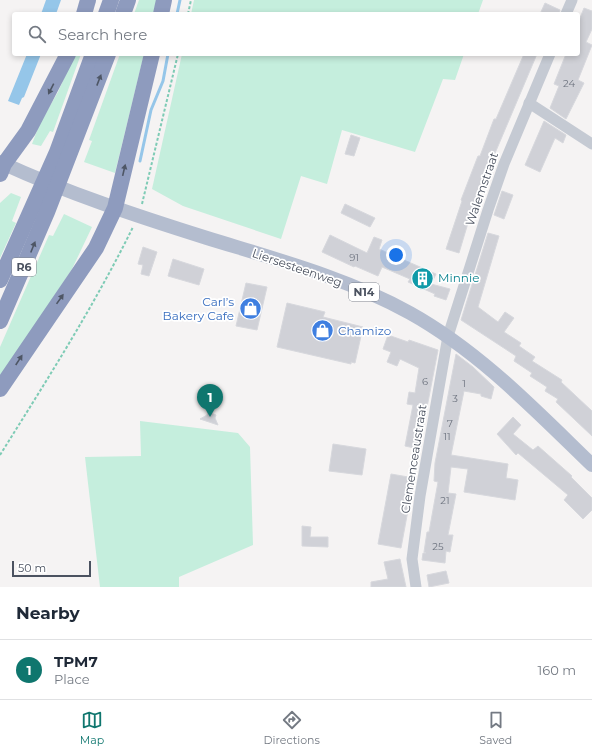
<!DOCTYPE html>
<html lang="en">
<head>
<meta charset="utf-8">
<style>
  body { margin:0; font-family:Montserrat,sans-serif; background:#f6f6f7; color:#1f2937 }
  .scale { position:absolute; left:12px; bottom:10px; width:79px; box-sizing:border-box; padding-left:4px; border:2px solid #4b5260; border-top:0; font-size:11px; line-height:14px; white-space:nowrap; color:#4b5260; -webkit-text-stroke:3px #fff; paint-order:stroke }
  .you { position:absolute; left:396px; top:255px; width:14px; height:14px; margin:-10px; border:3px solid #fff; border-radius:50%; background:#1a73e8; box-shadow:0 0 0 6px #1a73e833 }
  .badge { display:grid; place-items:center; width:26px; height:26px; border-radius:50%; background:#0f766e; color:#fff; font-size:13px; font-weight:700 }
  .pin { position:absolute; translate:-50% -33px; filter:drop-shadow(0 1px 2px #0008) }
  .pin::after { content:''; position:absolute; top:21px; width:14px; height:12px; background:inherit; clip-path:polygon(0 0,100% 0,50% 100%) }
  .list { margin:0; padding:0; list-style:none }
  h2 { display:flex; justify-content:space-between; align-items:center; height:52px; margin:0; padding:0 16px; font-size:17px }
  h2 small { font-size:13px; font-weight:400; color:#747a83 }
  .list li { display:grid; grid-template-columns:26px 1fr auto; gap:12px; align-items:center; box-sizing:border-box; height:60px; padding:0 16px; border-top:1px solid #e0e1e3 }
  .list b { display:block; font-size:15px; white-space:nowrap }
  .list p { margin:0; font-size:13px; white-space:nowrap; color:#747a83 }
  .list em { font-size:13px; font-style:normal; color:#747a83 }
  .icon { flex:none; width:22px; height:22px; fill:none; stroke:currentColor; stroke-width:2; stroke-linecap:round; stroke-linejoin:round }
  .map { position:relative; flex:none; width:592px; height:587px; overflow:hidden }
  .search { position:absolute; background:#fff; box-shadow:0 2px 6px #0003; left:12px; right:12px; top:12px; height:44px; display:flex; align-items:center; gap:10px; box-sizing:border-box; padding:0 14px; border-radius:4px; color:#747a83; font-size:15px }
  .sheet { height:112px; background:#fff }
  nav { display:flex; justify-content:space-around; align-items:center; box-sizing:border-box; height:56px; border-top:1px solid #e0e1e3; background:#fff; font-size:11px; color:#747a83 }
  nav a { display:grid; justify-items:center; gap:2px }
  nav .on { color:#0f766e }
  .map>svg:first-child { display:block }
  .green { fill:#c5eedd }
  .water { fill:#95c6e9 }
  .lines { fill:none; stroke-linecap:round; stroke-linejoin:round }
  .stream { stroke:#95c6e9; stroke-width:3 }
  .building { fill:#d0d1d7; stroke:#d7d8dd }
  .path { stroke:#7ecbb5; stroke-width:2; stroke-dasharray:3 2; stroke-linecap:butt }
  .minor { stroke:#c5cad3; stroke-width:11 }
  .major { stroke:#b4bdcf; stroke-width:14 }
  .highway { stroke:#8e9bbe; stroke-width:16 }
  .oneway { fill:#4e5665 }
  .labels { text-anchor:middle; stroke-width:3.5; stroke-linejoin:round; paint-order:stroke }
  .number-label { font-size:10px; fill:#6c727e }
  .shield { fill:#fff; stroke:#818690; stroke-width:1 }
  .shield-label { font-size:11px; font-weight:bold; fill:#4b5260 }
  .street-label { font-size:12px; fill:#4b5260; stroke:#fff }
  .culture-label { font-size:12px; fill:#0d838f; stroke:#fff; text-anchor:start }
  .shop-label { font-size:12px; fill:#366cbe; stroke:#fff; text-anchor:end }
</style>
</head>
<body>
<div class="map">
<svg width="592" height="587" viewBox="0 0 592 587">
  <rect width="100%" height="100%" fill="#f5f3f3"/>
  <g class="green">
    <path d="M139 0H157L153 14H134Z"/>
    <path d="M194 0H483L478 14H191Z"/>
    <path d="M75 54H81L53 132 50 131 41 146 32 144 40 123 58 92Z"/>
    <path d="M120 54H144L115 173 84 162 92 141 89 140Z"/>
    <path d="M182 54H464L455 80 443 79 415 152 342 130 327 184 301 176 281 239 183 206 152 189Z"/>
    <path d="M11 193 21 197 12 221 16 223 0 258V203Z"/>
    <path d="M64 214 92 227 72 269 0 379V347L49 235 53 236Z"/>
    <path d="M140 421 238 433 250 447 253 545 179 577V587H100L85 457 141 456Z"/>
  </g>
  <g class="water">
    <path d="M46 0H61L56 14H41Z"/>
    <path d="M27 54H41L24 97 22 98 19 105 8 101Z"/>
  </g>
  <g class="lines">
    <g class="stream">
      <path d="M177 14 180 0"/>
      <path d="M140 161 151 110 163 81 168 54"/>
    </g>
  </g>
  <g class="building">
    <path d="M545 3 560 10 559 14H540Z"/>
    <path d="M584 8 592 11V29L586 42 592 45 578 80 584 83 566 119 550 108 559 86 554 84 566 54H578V23Z"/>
    <path d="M524 54H537L493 158 471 213 459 253 446 249 462 201 461 200 478 156H480L494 119H496Z"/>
    <path d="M544 121 566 135 563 143 555 138 540 172 525 165Z"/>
    <path d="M351 135 360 138 354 156 345 154Z"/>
    <path d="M502 191 513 195 504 219 494 215Z"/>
    <path d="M345 204 375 218 370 227 341 213Z"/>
    <path d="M488 233 499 236 478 307 498 322 505 312 514 318 504 332 521 343 519 346 535 357 532 361 562 380 561 382 592 411V436L556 402 558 399 545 391 547 387 530 376 532 373 514 361 516 356 461 320Z"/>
    <path d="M330 235 367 253 374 237 382 240 379 249 436 274 431 284 450 289 446 300 434 296 435 294 408 282 410 279 382 267 378 276 355 266 354 267 322 252Z"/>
    <path d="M143 247 157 252 149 276 141 274 143 265 138 264Z"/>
    <path d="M173 259 204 269 199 285 168 276Z"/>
    <path d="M246 283 267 287 257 330 236 326Z"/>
    <path d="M287 303 325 312 323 317 363 327 355 363 351 362V364L277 347Z"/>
    <path d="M388 335 408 342 409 340 438 350 419 449 405 446 413 405 407 404 409 392 415 393 419 368 400 359 397 366 387 362 391 352 383 349Z"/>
    <path d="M456 354 473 367 494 387 491 399 481 396V394L464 391 451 455 508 464 506 478 518 480 515 500 464 492 468 469 451 467 448 493 456 494 448 535H453L450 552 446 551 445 563 422 560 423 553H426L424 552 427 532H429L438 482 434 481 435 463Z"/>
    <path d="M208 412 216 415 215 418 218 425 200 419 207 415Z"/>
    <path d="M513 417 521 425 513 434 533 450 538 446 572 476 571 477 592 498V510L583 519 564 500 568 495 518 453 516 455 497 434Z"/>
    <path d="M333 444 366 449 362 475 329 471Z"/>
    <path d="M391 474 414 478 401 548 378 544Z"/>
    <path d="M302 526 311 527 310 537H328V547L302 546Z"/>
    <path d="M400 559 406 587H371V582L388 579 384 562Z"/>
    <path d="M446 571 449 583 429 587 427 575Z"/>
  </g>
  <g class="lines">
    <g class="path">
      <path d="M188 14 191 0"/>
      <path d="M142 204 178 54"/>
      <path d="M0 455C47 380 94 306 133 227"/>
    </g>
    <g class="minor">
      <path d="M566 14 572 0"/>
      <path d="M529 103 592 144"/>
      <path d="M416 587 412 559 420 496 448 336 488 210 504 164 550 54"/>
    </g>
    <path class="major" d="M0 162C67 193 137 216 207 238 275 259 347 278 410 313 480 352 535 410 592 465"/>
    <g class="highway">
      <path d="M84 14 88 0"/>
      <path d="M106 14 111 0"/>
      <path d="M123 14 128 0"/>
      <path d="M161 14 164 0"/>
      <path d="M0 174 4 164 28 131 68 54"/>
      <path d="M0 280 57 152 93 54"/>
      <path d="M0 321 47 212 108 54"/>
      <path d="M0 389 96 248 115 208 152 54"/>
    </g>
  </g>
  <defs><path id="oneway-solid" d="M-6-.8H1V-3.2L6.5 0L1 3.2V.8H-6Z"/></defs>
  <g class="oneway">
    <use href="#oneway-solid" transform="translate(99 80) rotate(-69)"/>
    <use href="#oneway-solid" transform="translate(51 89) rotate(117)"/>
    <use href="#oneway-solid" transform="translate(124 170) rotate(-77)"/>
    <use href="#oneway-solid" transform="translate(33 247) rotate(-68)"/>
    <use href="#oneway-solid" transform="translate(60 299) rotate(-55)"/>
    <use href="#oneway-solid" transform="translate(19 360) rotate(-57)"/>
  </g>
  <defs>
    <symbol id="building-disc" viewBox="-11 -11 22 22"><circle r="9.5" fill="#0f9aa8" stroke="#fff"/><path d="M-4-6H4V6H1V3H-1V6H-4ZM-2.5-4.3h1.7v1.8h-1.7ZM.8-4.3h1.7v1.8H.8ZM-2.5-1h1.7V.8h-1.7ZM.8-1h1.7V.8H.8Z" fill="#fff"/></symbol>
    <symbol id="shop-disc" viewBox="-11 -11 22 22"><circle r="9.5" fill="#3f7fe0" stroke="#fff"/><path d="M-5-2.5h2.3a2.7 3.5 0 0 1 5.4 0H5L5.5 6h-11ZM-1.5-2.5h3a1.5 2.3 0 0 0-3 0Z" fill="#fff"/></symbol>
  </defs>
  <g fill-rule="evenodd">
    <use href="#building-disc" x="410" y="266" width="25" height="25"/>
    <use href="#shop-disc" x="238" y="296" width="25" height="25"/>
    <use href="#shop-disc" x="310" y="318" width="25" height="25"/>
  </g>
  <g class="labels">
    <g class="number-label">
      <text x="569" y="87">24</text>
      <text x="354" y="261">91</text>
      <text x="425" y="385">6</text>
      <text x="464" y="387">1</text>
      <text x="455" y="402">3</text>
      <text x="450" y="427">7</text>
      <text x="447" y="440">11</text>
      <text x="445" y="504">21</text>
      <text x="438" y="550">25</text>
    </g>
    <g class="shield">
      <rect x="12" y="258" width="24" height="18" rx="3"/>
      <rect x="349" y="283" width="30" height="18" rx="3"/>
    </g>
    <g class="shield-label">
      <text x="24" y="271">R6</text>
      <text x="364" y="296">N14</text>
    </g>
    <g class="street-label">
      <text transform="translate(482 189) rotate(-71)" y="4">Walemstraat</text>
      <text transform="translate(297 268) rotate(19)" y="4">Liersesteenweg</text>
      <text transform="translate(414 459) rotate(-81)" y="4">Clemenceaustraat</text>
    </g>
    <g class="culture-label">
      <text x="438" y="282">Minnie</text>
    </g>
    <g class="shop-label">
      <text x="234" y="306">Carl’s<tspan x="234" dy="14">Bakery Cafe</tspan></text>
      <text x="338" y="335" text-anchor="start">Chamizo</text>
    </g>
  </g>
</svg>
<div class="scale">50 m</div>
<div class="you"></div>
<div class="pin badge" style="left:210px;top:417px">1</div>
<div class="search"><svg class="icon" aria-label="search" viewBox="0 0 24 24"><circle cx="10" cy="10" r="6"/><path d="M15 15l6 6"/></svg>Search here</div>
</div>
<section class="sheet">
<h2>Nearby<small></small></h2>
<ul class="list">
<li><span class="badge">1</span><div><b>TPM7</b><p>Place</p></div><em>160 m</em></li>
</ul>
</section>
<nav>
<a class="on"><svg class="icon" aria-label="map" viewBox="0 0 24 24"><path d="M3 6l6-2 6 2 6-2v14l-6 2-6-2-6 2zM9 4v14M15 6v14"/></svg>Map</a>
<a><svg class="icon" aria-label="directions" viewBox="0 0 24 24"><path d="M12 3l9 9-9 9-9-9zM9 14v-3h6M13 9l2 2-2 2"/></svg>Directions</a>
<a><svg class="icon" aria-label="saved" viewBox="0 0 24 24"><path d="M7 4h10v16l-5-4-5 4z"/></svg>Saved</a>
</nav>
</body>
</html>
